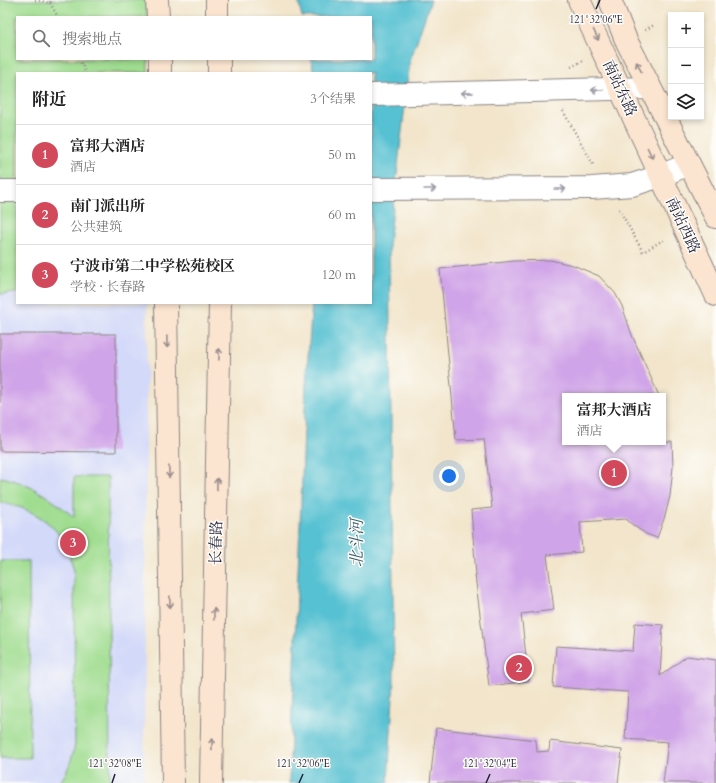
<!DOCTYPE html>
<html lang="zh">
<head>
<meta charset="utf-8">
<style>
  body { margin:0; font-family:Cardo,"Noto Serif SC",serif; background:#f2f2f2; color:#222 }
  .controls { position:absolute; right:12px; top:12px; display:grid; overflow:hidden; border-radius:0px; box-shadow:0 2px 6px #0003 }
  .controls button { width:36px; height:36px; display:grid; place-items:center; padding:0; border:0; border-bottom:1px solid #e0e0e0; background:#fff; color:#222; font:20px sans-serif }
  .you { position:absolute; left:449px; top:476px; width:14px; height:14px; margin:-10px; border:3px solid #fff; border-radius:50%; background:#1a73e8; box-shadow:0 0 0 6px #1a73e833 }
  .badge { display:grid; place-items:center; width:26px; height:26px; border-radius:50%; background:#d1495b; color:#fff; font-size:13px; font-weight:700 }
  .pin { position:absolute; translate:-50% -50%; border:2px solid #fff; box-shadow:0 1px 4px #0006 }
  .popup { position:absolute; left:562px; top:393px; width:104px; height:52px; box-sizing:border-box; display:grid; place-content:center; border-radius:0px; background:#fff; filter:drop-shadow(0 1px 3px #0005); font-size:13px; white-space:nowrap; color:#767676 }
  .popup b { font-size:15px; color:#222 }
  .popup::after { content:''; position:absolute; left:50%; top:100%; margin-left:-8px; border:8px solid transparent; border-top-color:#fff }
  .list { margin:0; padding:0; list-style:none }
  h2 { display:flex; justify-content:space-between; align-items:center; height:52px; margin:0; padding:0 16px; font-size:17px }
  h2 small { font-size:13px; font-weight:400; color:#767676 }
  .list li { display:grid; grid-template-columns:26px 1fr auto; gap:12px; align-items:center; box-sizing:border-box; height:60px; padding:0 16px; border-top:1px solid #e0e0e0 }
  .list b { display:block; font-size:15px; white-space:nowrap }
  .list p { margin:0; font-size:13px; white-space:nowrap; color:#767676 }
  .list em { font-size:13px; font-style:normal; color:#767676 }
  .icon { flex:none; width:22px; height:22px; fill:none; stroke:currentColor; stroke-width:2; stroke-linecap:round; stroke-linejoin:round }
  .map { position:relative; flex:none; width:716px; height:783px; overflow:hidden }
  .search { position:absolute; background:#fff; box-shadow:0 2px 6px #0003; left:16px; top:16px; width:356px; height:44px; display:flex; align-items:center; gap:10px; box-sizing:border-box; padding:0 14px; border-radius:0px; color:#767676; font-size:15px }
  .panel { position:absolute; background:#fff; box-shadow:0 2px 6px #0003; left:16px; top:72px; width:356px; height:232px; border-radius:0px }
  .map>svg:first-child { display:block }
  .built { fill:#d3d9f9 }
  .green { fill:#a0dd91; stroke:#618066 }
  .water { fill:#57c1d2; stroke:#3c7286 }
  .building { fill:#d0a4e8 }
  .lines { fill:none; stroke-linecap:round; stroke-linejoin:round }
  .tertiary-casing { stroke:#8a8483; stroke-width:24 }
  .secondary-casing { stroke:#8a8483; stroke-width:24 }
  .path { stroke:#8a8483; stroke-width:2.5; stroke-dasharray:1 3; stroke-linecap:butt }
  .tertiary { stroke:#fff; stroke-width:22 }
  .secondary { stroke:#fce5d0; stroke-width:22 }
  .oneway { stroke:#9a8d8d }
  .oneway2 { stroke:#9c9ca7 }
  .ticks { fill:none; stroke:#22223b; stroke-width:1.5 }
  .labels { text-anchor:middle; stroke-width:3; stroke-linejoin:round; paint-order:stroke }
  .street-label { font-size:15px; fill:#22223b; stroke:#fdfcf7 }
  .water-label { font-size:16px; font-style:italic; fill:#355a70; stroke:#fdfcf7 }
  .ticks-label { font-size:10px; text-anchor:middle; fill:#22223b; stroke:#fdfcf7; stroke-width:3; stroke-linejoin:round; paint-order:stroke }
</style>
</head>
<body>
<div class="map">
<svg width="716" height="783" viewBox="0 0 716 783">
  <rect width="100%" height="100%" fill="#fdfcf7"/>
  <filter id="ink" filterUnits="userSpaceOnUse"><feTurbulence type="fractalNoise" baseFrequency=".025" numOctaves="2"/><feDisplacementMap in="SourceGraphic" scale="8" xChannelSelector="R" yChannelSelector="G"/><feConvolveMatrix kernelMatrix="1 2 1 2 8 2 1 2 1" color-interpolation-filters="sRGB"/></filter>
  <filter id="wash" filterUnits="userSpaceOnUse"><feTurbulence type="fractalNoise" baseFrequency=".012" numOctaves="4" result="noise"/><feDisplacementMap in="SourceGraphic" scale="16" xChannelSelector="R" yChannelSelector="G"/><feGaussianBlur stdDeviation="0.9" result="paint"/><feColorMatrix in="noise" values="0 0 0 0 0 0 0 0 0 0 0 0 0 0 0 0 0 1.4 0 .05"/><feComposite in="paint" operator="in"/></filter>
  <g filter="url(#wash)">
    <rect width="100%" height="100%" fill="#f2e5cb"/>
    <path class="built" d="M17 293V303H147L144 783H0V294Z"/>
    <g class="green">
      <path d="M0 0H146L147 17H17V59H148V73H17V293L0 294Z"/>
      <path d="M0 477C29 482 52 499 74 517V477H108L110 783H59C68 773 72 758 75 745L74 570C71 560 68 549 62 539 50 519 23 505 0 503Z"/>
      <path d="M0 561H29L30 758H0Z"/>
    </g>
    <path class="water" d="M298 0H431L410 61 389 244 394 680 388 783H289L306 385 312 303H371V73H314L311 59H371V17H302Z"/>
    <g id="blocks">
      <g class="building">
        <path d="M550 260 573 265 599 276 615 293 622 306 632 335 659 396H565V442H672L673 467 670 496 665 516 657 538 646 534 634 526 626 519 580 522 582 552 547 555 554 610 521 614 529 681 489 686 475 575H476L471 510 492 508 484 439 456 440 440 269 514 261Z"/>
        <path d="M0 334H116V452L0 451Z"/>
        <path d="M635 623 663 625 660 676 687 656 716 660V783H663L668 742 625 739 628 692 553 687 556 646 633 651Z"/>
        <path d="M436 728 536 740 537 752 549 751 550 741 622 750 618 783H430Z"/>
      </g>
    </g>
  </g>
  <g filter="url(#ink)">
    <use href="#blocks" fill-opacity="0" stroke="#8a8483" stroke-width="1"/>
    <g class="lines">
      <defs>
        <g id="tertiary">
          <path d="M371 95 650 88"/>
          <path d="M371 189 592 188 632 185 660 176 689 164"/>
          <path d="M0 191H17"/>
        </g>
        <g id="secondary">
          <path d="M157 0 158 17"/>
          <path d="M217 0V17"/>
          <path d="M579 0 716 295"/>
          <path d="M610 0 626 40 716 217"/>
          <path d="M160 59V73"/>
          <path d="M219 59V73"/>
          <path d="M166 303 173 783"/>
          <path d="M211 783 220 303"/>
        </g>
      </defs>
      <use href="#tertiary" class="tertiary-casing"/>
      <use href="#secondary" class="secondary-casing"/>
      <g class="path">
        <path d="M35 0 50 3 51 0"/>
        <path d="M50 3 58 17"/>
        <path d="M645 30 654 25"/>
        <path d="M79 59 86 73"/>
        <path d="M571 67 583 61"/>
        <path d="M563 111 594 166"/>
        <path d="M619 209 643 252 665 239"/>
      </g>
      <use href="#tertiary" class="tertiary"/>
      <use href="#secondary" class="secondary"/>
    </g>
    <defs><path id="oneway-shaft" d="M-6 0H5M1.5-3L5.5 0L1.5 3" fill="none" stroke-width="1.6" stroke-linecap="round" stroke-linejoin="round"/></defs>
    <g class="oneway">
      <use href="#oneway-shaft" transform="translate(596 35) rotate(65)"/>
      <use href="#oneway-shaft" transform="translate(639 67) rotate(-117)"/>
      <use href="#oneway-shaft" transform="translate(650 153) rotate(65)"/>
      <use href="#oneway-shaft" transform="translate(167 342) rotate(89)"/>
      <use href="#oneway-shaft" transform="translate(219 354) rotate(-89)"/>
      <use href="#oneway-shaft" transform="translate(169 472) rotate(89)"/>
      <use href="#oneway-shaft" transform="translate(217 484) rotate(-89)"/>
      <use href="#oneway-shaft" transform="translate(170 602) rotate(89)"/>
      <use href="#oneway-shaft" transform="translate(214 614) rotate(-89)"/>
      <use href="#oneway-shaft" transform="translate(212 744) rotate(-89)"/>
    </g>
    <g class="oneway2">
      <use href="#oneway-shaft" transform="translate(597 90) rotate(179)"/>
      <use href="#oneway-shaft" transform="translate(467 93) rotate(179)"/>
      <use href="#oneway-shaft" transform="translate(430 189)"/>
      <use href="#oneway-shaft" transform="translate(560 189)"/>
    </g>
  </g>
  <path class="ticks" d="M596 9 600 0M112 783 115 774M299 783 303 774M486 783 490 774"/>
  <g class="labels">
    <g class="street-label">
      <text transform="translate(620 88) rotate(65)" y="5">南站东路</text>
      <text transform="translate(683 225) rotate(65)" y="5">南站西路</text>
      <text transform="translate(216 543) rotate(-89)" y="5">长春路</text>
    </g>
    <g class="water-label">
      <text transform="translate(356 543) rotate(-90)" y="6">北斗河</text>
    </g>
  </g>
  <g class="ticks-label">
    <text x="596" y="23">121°32'06"E</text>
    <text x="115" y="767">121°32'08"E</text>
    <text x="303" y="767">121°32'06"E</text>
    <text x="490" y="767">121°32'04"E</text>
  </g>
</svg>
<div class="controls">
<button>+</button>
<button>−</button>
<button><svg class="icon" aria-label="layers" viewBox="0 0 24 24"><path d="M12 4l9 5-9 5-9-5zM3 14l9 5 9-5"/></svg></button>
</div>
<div class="you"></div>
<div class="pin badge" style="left:614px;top:473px">1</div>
<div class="popup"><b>富邦大酒店</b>酒店</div>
<div class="pin badge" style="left:519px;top:668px">2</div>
<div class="pin badge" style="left:73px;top:543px">3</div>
<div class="search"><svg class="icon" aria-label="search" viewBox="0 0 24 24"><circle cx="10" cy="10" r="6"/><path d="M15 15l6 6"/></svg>搜索地点</div>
<section class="panel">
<h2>附近<small>3个结果</small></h2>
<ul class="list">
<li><span class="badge">1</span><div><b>富邦大酒店</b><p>酒店</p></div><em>50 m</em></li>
<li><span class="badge">2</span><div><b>南门派出所</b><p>公共建筑</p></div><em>60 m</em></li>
<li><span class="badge">3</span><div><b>宁波市第二中学松苑校区</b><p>学校 · 长春路</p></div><em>120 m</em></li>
</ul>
</section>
</div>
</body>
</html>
